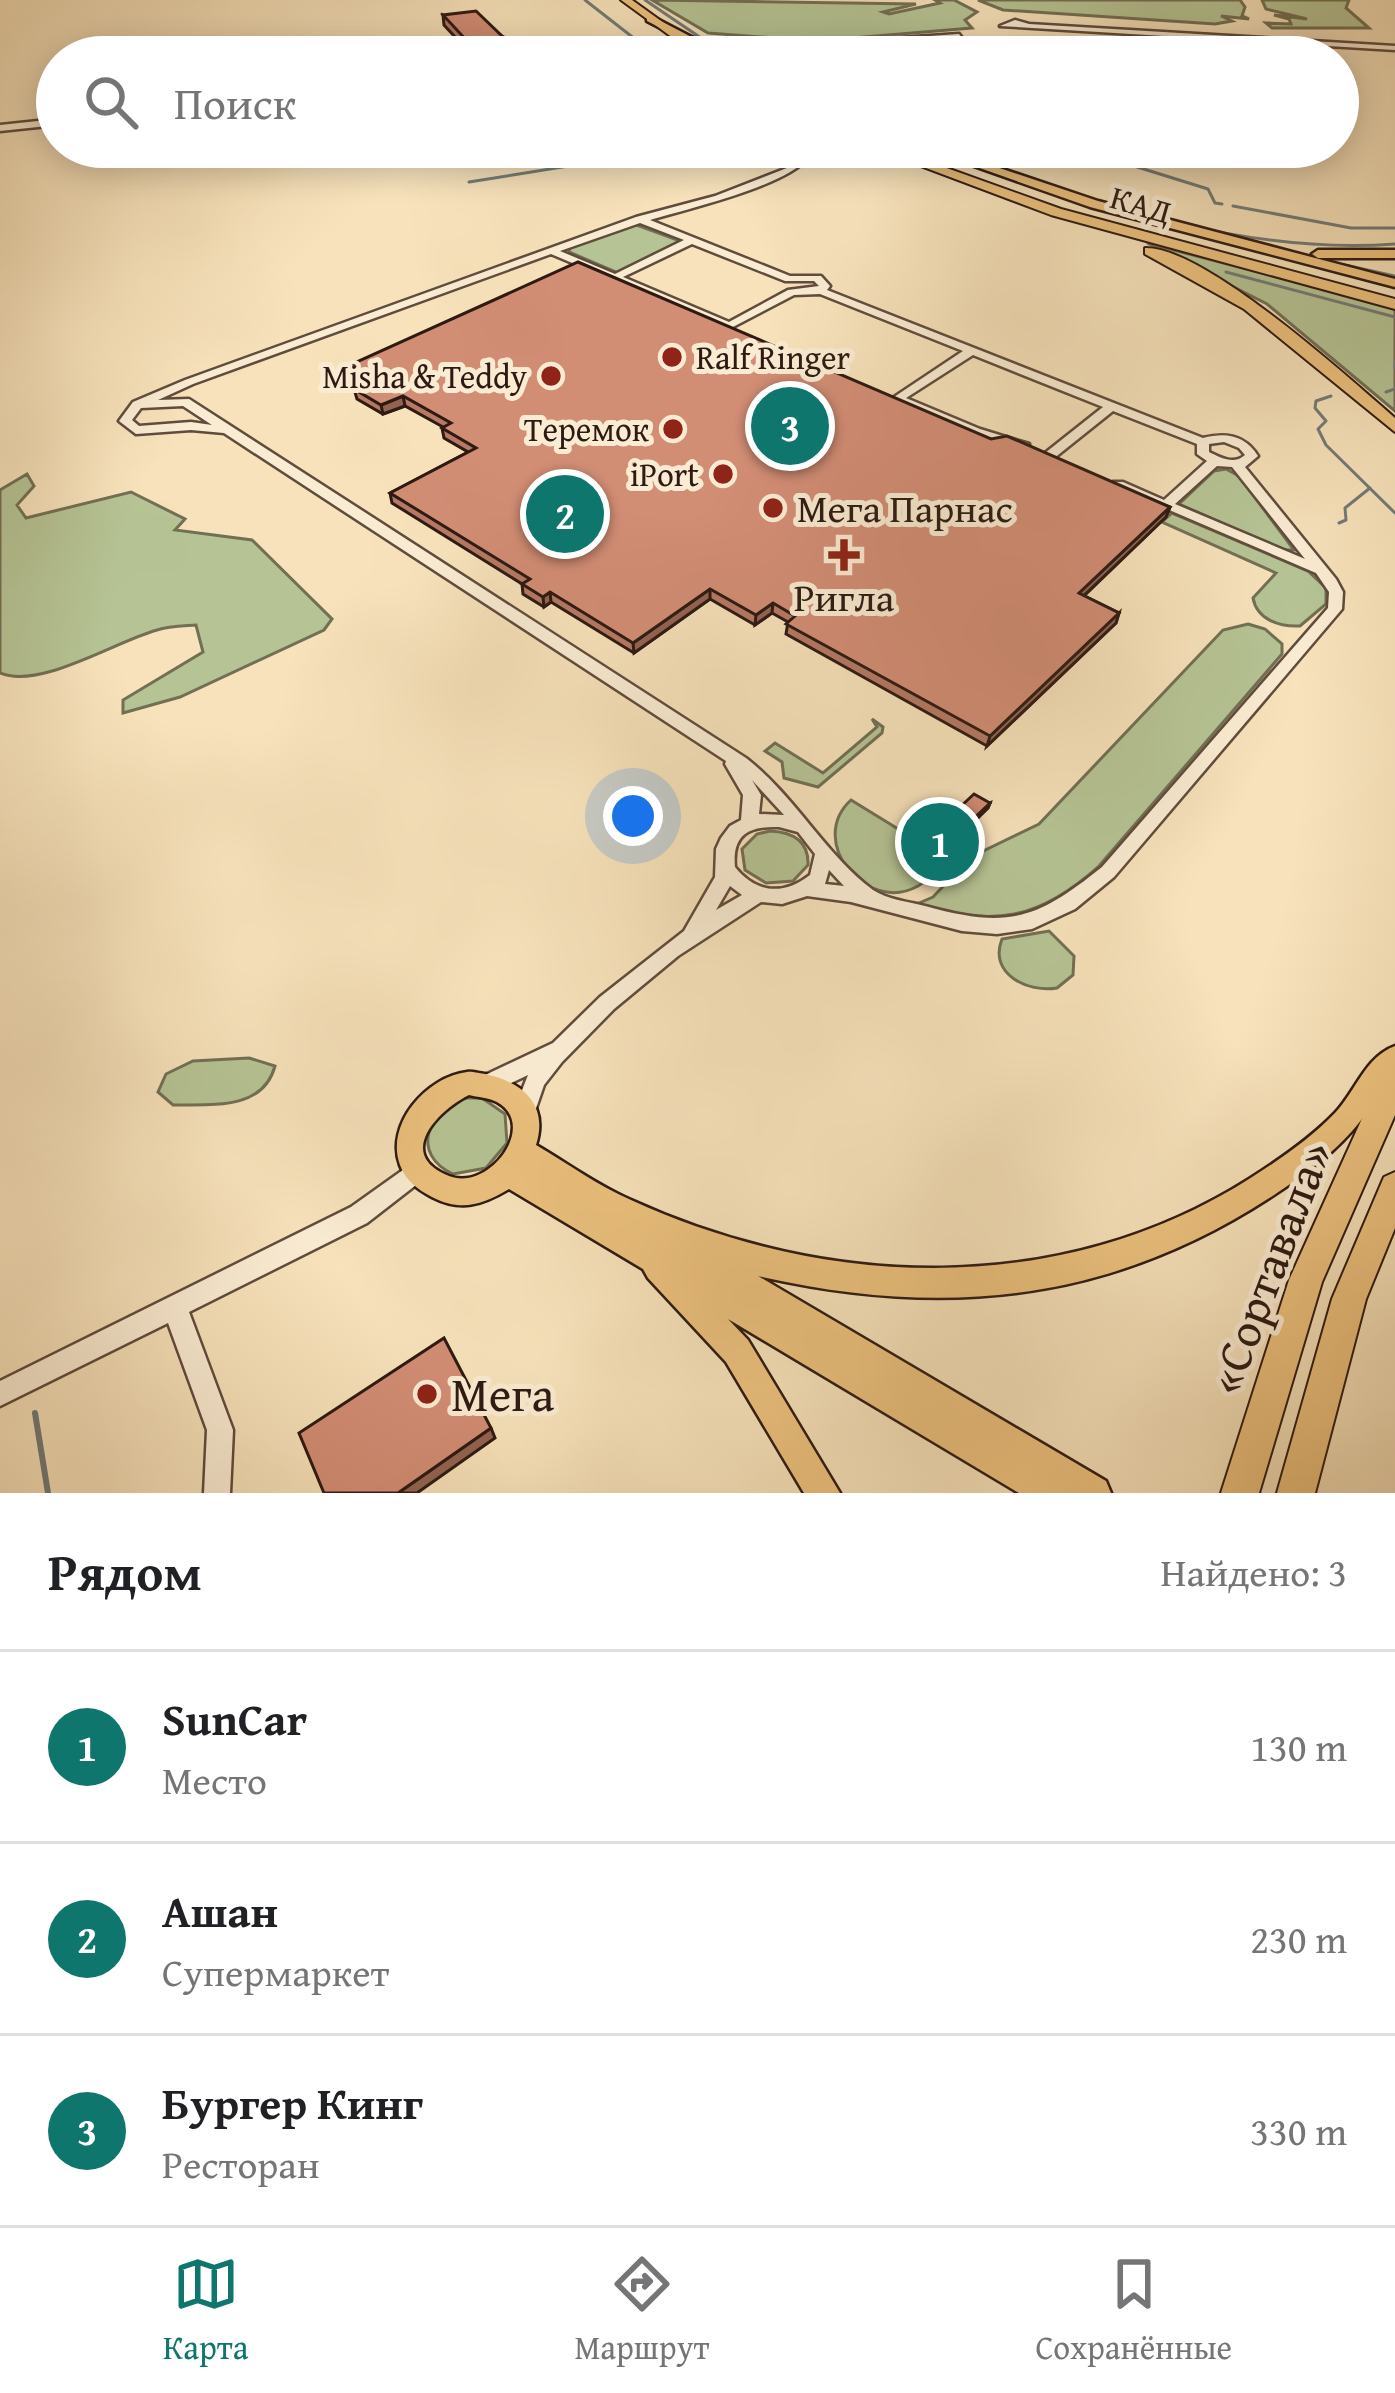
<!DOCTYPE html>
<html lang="ru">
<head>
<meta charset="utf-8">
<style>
  body { margin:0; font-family:"Gentium Book Plus",serif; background:#f6f6f6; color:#202124 }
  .you { position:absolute; left:633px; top:816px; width:42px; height:42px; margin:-30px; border:9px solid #fff; border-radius:50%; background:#1a73e8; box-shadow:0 0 0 18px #1a73e833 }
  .badge { display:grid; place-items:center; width:78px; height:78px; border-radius:50%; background:#0f766e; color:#fff; font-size:39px; font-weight:700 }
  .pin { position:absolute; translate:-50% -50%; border:6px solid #fff; box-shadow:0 3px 12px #0006 }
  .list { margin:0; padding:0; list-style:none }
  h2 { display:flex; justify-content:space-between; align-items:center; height:156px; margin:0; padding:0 48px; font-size:51px }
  h2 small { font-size:39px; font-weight:400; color:#757577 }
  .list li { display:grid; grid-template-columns:78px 1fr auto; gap:36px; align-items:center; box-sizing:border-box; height:192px; padding:0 48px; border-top:3px solid #e0e0e0 }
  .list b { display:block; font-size:45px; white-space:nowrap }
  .list p { margin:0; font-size:39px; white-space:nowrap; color:#757577 }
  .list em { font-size:39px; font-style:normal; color:#757577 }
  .icon { flex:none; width:66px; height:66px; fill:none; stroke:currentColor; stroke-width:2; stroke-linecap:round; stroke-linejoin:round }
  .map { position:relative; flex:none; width:1395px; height:1493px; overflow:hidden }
  .search { position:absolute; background:#fff; box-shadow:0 6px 30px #0003; left:36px; right:36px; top:36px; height:132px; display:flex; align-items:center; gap:30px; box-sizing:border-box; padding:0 42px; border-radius:66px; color:#757577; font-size:45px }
  .sheet { height:732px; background:#fff }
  nav { display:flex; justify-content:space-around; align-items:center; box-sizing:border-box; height:168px; border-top:3px solid #e0e0e0; background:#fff; font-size:33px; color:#757577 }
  nav a { display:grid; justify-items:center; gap:6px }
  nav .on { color:#0f766e }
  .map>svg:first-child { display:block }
  .green { fill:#b6c495; stroke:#726f54; stroke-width:3 }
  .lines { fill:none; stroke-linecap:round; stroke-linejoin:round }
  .stream-far1 { stroke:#737b77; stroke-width:3 }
  .stream { stroke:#737b77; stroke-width:6 }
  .minor-casing { stroke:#604c3d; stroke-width:5 }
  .major-casing { stroke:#2e1a13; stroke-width:5 }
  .highway-casing { stroke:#2e1a13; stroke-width:4 }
  .minor { fill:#faecd3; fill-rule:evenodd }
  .major { fill:#ecc17e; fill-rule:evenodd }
  .highway { fill:#ecc17e; fill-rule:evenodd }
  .wall { fill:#b57965; stroke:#2e1a13; stroke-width:3 }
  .shaded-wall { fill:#936352; stroke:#2e1a13; stroke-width:3 }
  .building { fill:#d28d75; stroke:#2e1a13; stroke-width:3 }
  .poi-dot { fill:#8f2418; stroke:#faecd3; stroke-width:4.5 }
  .labels { text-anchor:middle; stroke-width:10; stroke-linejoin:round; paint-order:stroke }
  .far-street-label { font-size:33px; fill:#2e1a13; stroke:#faecd3 }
  .far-poi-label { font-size:33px; fill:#2e1a13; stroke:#faecd3; text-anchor:end }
  .poi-label { font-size:39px; fill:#2e1a13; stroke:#faecd3; text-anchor:start }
  .near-street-label { font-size:48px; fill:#2e1a13; stroke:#faecd3 }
  .near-poi-label { font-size:48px; fill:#2e1a13; stroke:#faecd3; text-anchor:start }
</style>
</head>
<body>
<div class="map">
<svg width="1395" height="1493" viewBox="0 0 1395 1493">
  <rect width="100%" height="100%" fill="#f7e2bb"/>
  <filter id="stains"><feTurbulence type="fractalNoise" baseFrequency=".00167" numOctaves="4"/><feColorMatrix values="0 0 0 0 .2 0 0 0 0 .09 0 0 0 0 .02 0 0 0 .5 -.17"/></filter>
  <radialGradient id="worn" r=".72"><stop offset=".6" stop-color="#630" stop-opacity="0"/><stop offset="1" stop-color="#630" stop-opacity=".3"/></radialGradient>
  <g class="green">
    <path d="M652 0 916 4 883 12 889 14 940 3 935 0H954L977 12 965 20 972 28 816 41 708 33Z"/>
    <path d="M978 0H1240L1245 7 1242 16 1249 19 1221 16 1232 21 1215 24 1003 10Z"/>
    <path d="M1262 0H1349L1346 8 1369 28H1272L1266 23 1291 24 1289 19 1274 15 1307 19 1266 9Z"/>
    <path d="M634 224 683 242 618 273 569 252 570 247Z"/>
    <path d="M1147 243 1395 308V411L1267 304Z"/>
    <path d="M1226 469 1239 476 1294 550H1283L1179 504 1214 471Z"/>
    <path d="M27 474 34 486 17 505 26 518 131 492 185 519 175 530 252 540 332 619 324 630 180 697 123 713V700L203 652 196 625C183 626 169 626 157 630 116 641 40 690 0 673V490Z"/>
    <path d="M1172 513 1308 571 1326 588V604L1300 626C1280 627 1257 620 1253 598L1276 573 1162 522Z"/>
    <path d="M1248 624 1265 629 1282 644V654L1099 866C1039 920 994 927 917 904L933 897 971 857 1039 824 1223 630Z"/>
    <path d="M872 719 883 727 882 733 818 787 784 778 782 762 765 751 775 743 823 773 877 727Z"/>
    <path d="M851 800 947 859C938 868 929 880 918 886 866 915 806 841 851 800Z"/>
    <path d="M770 831C791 832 809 840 808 865L793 881 766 883 745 870 742 849 757 834Z"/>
    <path d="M1049 931 1074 956 1073 975 1057 988C1028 993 988 974 1002 939Z"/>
    <path d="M249 1058 275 1066C263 1111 211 1104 173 1105L158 1092 166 1074 193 1061Z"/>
    <path d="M466 1098H482L505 1114 507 1143 486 1168 453 1174C410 1154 427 1110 466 1098Z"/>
  </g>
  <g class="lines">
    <g class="stream-far1">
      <path d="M585 0 658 57"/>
      <path d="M645 0 704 40"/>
      <path d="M1338 125 1347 123 1343 113"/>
      <path d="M942 147C1088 199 1237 256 1395 244"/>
      <path d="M972 147 1002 159"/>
      <path d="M1073 147 1208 189 1215 203 1222 204"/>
      <path d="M469 182 637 155"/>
      <path d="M1233 206 1351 228H1395"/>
      <path d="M1345 265 1395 276"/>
      <path d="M1226 272 1395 317"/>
      <path d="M1395 362V368"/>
      <path d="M1386 392 1395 389"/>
      <path d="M1331 396 1316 401 1315 408 1326 421 1318 429 1326 445 1395 513"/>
      <path d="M1339 523 1346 520 1345 508 1370 488"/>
    </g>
    <path class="stream" d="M35 1413 48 1493"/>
    <defs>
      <g id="minor">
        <path d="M1015 20 1029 24 1395 46V50L1000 26Z"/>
        <path d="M959 34 962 38 753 52 690 40 694 38 753 48Z"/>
        <path d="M57 119V125L0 131V125Z"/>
        <path d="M796 147H804L808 158C785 186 688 209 650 220L790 276H821L830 286 827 290 1203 438C1226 432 1245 435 1258 456L1245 467 1336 579 1343 592 1342 609 1114 877 1075 909 1032 929 997 934 962 931 851 902 807 896 782 904 761 902 678 956 614 1009 562 1062 544 1085 532 1120 524 1123 516 1120 513 1113 528 1075 488 1094 481 1091 478 1084 481 1077 553 1043 600 997 684 931 715 877 716 849 721 838 730 826 741 820 743 795 725 764 726 761 224 433 191 430 136 434 119 421 133 402 185 380 636 217 715 196 792 166 799 158ZM640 223 684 240 615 274 560 251ZM692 244 785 281H814L819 286 788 290 729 322 623 277ZM551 254 729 329 794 295 820 294 963 351 891 399 972 435 1023 448 1029 444 980 429 906 398 973 355 1103 407 1045 453V459H1053L1113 411 1197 444V454L1207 461 1164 500 1123 482H1113L1111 485 1316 573 1329 592 1328 608 1102 867C1036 920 1008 929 925 906 909 902 886 899 873 890 824 853 795 796 746 758L189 399 158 400 193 384ZM183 406 212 425 191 422 139 426 132 420 141 408ZM1224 442 1239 448 1245 455C1234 465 1221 458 1209 452V444ZM1217 466 1232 467 1305 559 1175 504ZM752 780 784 815 759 814 761 795ZM779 827 798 832 815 854 810 875C783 896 756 893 735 867 732 834 749 826 779 827ZM829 870 844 886 825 884ZM730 886 742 895 716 910Z"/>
        <path d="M417 1160 425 1164 428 1171 425 1178 367 1223 189 1312 233 1430 230 1493H204L207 1430 168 1323 0 1406V1381L351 1207Z"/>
      </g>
      <g id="major">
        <path d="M647 17H653L730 57H718L647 21Z"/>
        <path d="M920 147H937L1098 201 1395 279V287L1090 207Z"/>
        <path d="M1395 250V258H1318L1312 254 1318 250Z"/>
        <path d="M1395 1046C1395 1053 1395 1067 1395 1074 1393 1079 1387 1083 1384 1088 1363 1121 1342 1145 1311 1169 1140 1297 964 1323 758 1276L1106 1481 1111 1493H1019L728 1319 748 1340 840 1493H804L726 1362 648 1278 643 1269 509 1189C482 1205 461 1212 432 1197 417 1189 406 1181 400 1165 385 1125 426 1077 467 1072 471 1071 482 1074 485 1074 522 1082 549 1104 536 1145 567 1163 598 1186 631 1200 828 1290 1061 1298 1249 1179 1279 1160 1310 1139 1335 1113 1356 1091 1365 1057 1395 1046ZM469 1095C477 1097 490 1098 497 1102 539 1125 489 1192 449 1176 395 1155 437 1111 469 1095Z"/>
      </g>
      <g id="highway">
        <path d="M621 0H632L711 57H699Z"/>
        <path d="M870 147H888L1061 209 1395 299V309L1051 215Z"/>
        <path d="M1145 248C1203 246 1348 377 1395 418V432L1244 309 1145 254Z"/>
        <path d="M1395 1066V1115L1322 1282 1259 1493H1221L1289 1280 1384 1070Z"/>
        <path d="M1395 1172V1228L1366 1299 1315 1493H1277L1332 1299 1384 1177Z"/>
      </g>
    </defs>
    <use href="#minor" class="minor-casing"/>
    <use href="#major" class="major-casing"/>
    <use href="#highway" class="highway-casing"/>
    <use href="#minor" class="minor"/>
    <use href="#major" class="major"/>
    <use href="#highway" class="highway"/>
  </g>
  <g class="wall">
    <path d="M443 15 504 48 469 52 444 25Z"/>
    <path d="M487 147H610V150L528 163 501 164Z"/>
    <path d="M348 366 991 439 1170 507 1166 517 1084 596 1119 613 1116 623 987 746 786 634 788 622 772 613 755 625 710 599 634 653 551 602 544 607 523 594 522 584 392 503 390 493 468 452 444 438 442 428 443 427 405 406 383 414 357 399 354 389 363 383 350 376Z"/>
    <path d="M990 803 988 808 942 853 925 843 927 838Z"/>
  </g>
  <g class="shaded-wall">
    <path d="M503 37 504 48 469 52 468 42Z"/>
    <path d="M526 147H610V150L528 163Z"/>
    <path d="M403 396 405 406 383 414 381 405Z"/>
    <path d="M1170 507 1166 517 1076 603 1079 593Z"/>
    <path d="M710 589V599L634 653 633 643Z"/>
    <path d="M550 592 551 602 544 607 543 597Z"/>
    <path d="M773 603 772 613 755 625 756 615Z"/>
    <path d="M1119 613 1116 623 987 746 990 736Z"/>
    <path d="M990 803 988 808 942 853 943 848Z"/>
    <path d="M491 1428 495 1438 417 1493H398Z"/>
  </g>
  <g class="building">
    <path d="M476 11 503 37 468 42 443 15Z"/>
    <path d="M578 262 991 439 1007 436 1170 507 1079 593 1119 613 990 736 786 624 795 616 773 603 756 615 710 589 633 643 550 592 543 597 522 584 530 579 390 493 476 448 442 428 451 423 403 396 381 405 354 389 369 378 348 366Z"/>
    <path d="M974 794 990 803 943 848 927 838Z"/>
    <path d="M444 1338 491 1428 398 1493H324L299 1433Z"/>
  </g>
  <g class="poi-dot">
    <circle cx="672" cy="357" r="12"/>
    <circle cx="551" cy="376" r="12"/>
    <circle cx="673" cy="429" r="12"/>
    <circle cx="723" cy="474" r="12"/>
    <circle cx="773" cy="508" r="12"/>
    <path d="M838 537h12v12h12v12h-12v12h-12v-12h-12v-12h12z"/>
    <circle cx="427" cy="1394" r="12"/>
  </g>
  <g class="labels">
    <g class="far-street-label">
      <text transform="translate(1141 204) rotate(16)" y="12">КАД</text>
    </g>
    <g class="far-poi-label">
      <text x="696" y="369" text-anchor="start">Ralf Ringer</text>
      <text x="527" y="388">Misha &amp; Teddy</text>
      <text x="649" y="441">Теремок</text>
      <text x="699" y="486">iPort</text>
    </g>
    <g class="poi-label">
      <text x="797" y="522">Мега Парнас</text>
      <text x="844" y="611" text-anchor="middle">Ригла</text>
    </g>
    <g class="near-street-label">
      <text transform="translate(1269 1267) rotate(-69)" y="17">«Сортавала»</text>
    </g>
    <g class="near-poi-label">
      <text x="451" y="1411">Мега</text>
    </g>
  </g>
  <rect width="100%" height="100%" filter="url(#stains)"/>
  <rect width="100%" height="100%" fill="url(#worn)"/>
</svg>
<div class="you"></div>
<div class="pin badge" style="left:940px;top:842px">1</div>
<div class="pin badge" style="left:565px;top:514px">2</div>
<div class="pin badge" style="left:790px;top:426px">3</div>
<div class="search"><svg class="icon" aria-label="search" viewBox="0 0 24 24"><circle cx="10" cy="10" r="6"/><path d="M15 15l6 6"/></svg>Поиск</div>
</div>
<section class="sheet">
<h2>Рядом<small>Найдено: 3</small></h2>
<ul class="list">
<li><span class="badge">1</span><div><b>SunCar</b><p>Место</p></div><em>130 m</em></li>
<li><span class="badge">2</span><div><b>Ашан</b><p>Супермаркет</p></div><em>230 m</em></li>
<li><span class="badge">3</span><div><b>Бургер Кинг</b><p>Ресторан</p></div><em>330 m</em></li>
</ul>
</section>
<nav>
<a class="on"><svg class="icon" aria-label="map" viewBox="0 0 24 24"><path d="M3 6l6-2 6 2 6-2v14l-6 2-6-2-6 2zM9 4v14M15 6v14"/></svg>Карта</a>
<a><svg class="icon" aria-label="directions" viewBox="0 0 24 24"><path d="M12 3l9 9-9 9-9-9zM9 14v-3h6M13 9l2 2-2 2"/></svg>Маршрут</a>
<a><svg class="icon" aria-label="saved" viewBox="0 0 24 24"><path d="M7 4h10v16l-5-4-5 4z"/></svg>Сохранённые</a>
</nav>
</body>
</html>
